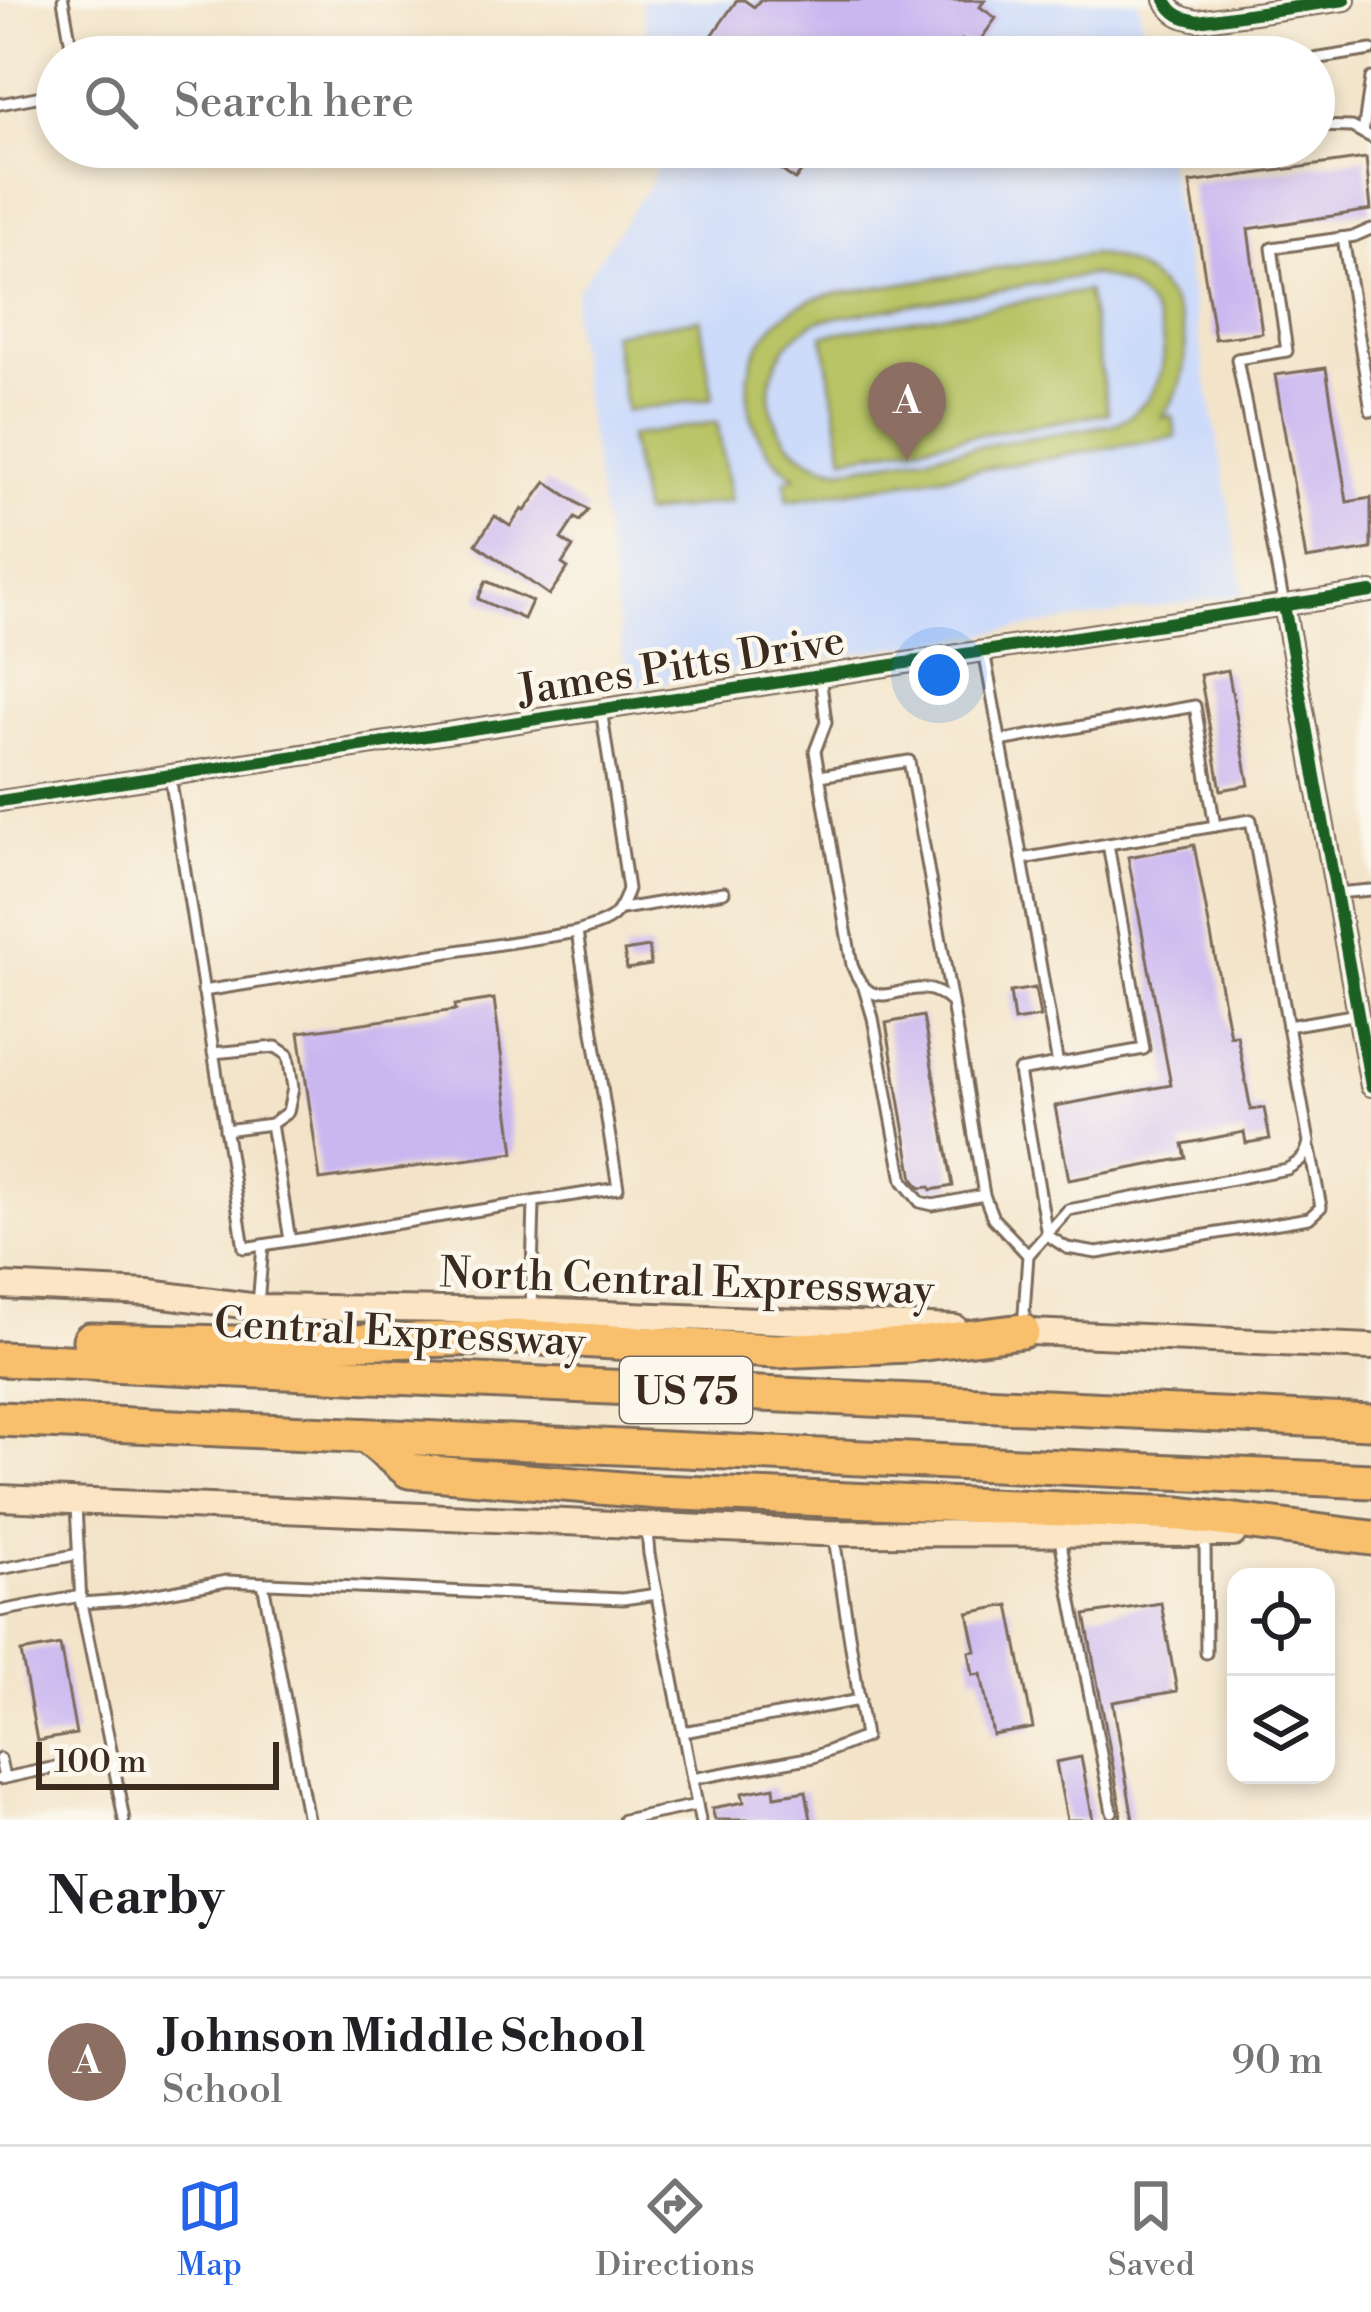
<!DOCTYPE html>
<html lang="en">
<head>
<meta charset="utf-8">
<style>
  body { margin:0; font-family:"Libre Bodoni",serif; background:#f6f6f6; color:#202124 }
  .controls { position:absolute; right:36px; bottom:36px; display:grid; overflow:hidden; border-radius:24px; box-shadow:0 6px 18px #0003 }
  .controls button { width:108px; height:108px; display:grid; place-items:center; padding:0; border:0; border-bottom:3px solid #e0e0e0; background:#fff; color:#202124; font:60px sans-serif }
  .scale { position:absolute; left:36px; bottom:30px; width:243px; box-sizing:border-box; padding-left:12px; border:6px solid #3b2a1e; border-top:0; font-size:33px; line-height:42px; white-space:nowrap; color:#3b2a1e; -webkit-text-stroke:9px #fbf7ec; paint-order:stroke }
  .you { position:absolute; left:939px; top:675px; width:42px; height:42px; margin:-30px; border:9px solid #fff; border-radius:50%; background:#1a73e8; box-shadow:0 0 0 18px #1a73e833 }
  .badge { display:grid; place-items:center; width:78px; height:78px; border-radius:50%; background:#2563eb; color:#fff; font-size:39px; font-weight:700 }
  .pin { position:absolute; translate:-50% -99px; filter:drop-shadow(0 3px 6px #0008) }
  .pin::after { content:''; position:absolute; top:63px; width:42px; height:36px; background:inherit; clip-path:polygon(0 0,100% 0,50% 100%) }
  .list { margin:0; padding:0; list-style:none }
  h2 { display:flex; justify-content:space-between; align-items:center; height:156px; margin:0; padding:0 48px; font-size:51px }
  h2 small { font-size:39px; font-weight:400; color:#757577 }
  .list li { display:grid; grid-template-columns:78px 1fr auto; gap:36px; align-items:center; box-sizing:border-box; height:168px; padding:0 48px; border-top:3px solid #e0e0e0 }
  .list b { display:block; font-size:45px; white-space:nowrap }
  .list p { margin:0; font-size:39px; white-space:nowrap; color:#757577 }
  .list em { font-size:39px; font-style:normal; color:#757577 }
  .icon { flex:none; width:66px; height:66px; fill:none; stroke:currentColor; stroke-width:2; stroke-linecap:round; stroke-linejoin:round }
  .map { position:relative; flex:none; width:1371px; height:1820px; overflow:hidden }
  .search { position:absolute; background:#fff; box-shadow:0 6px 18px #0003; left:36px; right:36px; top:36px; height:132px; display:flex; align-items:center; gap:30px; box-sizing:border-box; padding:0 42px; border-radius:66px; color:#757577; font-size:45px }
  .sheet { height:324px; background:#fff }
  nav { display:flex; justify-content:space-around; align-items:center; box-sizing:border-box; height:168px; border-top:3px solid #e0e0e0; background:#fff; font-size:33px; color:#757577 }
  nav a { display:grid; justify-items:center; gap:6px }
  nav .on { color:#2563eb }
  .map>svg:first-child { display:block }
  .built { fill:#cddbfa }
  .green { fill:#b8c466; stroke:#7a7742; stroke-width:3; fill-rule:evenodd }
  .building { fill:#cbb7f0 }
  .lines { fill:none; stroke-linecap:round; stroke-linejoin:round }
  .lane-casing { stroke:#7b6b5a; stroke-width:15 }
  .street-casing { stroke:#7b6b5a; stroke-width:24 }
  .secondary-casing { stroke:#7b6b5a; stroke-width:30 }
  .highway-casing { stroke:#7b6b5a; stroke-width:39 }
  .lane { stroke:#fff; stroke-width:9 }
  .street { stroke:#fff; stroke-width:18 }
  .secondary { stroke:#fce5c4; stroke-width:24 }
  .highway { stroke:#f8bf6c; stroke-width:33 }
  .cycleway-casing { stroke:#fbf7ec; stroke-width:20 }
  .cycleway { stroke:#1b5e20; stroke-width:12 }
  .labels { text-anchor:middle; stroke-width:9; stroke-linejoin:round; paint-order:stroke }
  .shield { fill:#fbf7ec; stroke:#75685c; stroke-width:3 }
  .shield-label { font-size:39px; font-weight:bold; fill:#3b2a1e }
  .street-label { font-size:42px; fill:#3b2a1e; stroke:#fbf7ec }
</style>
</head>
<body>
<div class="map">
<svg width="1371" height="1820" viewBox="0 0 1371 1820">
  <rect width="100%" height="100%" fill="#fbf7ec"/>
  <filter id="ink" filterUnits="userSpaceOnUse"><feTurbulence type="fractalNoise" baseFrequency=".00833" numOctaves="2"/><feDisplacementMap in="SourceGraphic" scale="24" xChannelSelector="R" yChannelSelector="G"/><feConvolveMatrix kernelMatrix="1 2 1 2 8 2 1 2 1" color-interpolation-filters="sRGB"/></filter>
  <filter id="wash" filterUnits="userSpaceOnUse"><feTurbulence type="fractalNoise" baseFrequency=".004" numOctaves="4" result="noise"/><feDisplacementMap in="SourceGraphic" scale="48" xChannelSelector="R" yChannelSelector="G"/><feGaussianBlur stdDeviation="2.7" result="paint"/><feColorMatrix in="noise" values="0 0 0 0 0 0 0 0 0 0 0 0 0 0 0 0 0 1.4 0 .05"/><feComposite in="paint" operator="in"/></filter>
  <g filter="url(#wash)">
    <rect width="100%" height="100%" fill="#f3e4c9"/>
    <g class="built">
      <path d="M641 0H1138L1148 57H650Z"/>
      <path d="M662 147H1165L1245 594 628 688 572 317 577 291 652 181Z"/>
    </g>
    <g class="green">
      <path d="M1092 254C1175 264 1214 349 1162 417L1173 416 1176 437 788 501 785 480 796 477C720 424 736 317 828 295ZM1088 275C1173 281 1192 388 1115 424L841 469C758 457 744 355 820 320Z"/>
      <path d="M1087 291 1108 413 844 457 823 335Z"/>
      <path d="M700 319 713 398 626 411 612 333Z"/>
      <path d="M717 422 731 501 643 514 629 436Z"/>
    </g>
    <g id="blocks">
      <g class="building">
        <path d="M737 0H744L754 7 760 0H985L980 7 996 18 974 49 962 40 949 57H697Z"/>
        <path d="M749 147H820L795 180Z"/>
        <path d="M1366 158 1371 210 1248 229 1262 333 1215 339 1190 183Z"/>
        <path d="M1326 368 1347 502 1371 498V549L1306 559 1275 375Z"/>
        <path d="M546 482 588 510 580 521 575 518 561 539 573 547 562 564 568 568 549 595 476 544 495 516 510 526 522 509 525 511Z"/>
        <path d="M486 581 532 601 524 619 478 599Z"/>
        <path d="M1228 670 1249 785 1221 790 1200 675Z"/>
        <path d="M1194 845 1230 1036 1237 1035 1251 1110 1264 1108 1270 1139 1246 1143 1244 1132 1183 1144 1186 1158 1069 1180 1055 1106 1171 1085 1128 857Z"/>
        <path d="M649 947 651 965 627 969 624 951Z"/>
        <path d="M1035 988 1040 1017 1014 1021 1010 992Z"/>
        <path d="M494 999 514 1153 320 1180 299 1032 456 1010 455 1005Z"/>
        <path d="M923 1016 953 1186 931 1190 930 1187 920 1188 913 1179 886 1023Z"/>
        <path d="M1161 1603 1177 1691 1113 1702 1133 1820H1120L1121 1810 1085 1615Z"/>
        <path d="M1009 1605 1033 1728 993 1735 981 1674 973 1675 969 1652 976 1651 968 1613Z"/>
        <path d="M60 1645 76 1734 37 1741 21 1652Z"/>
        <path d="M1081 1757 1093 1820H1067L1056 1762Z"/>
        <path d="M774 1787 775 1796 806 1791 811 1820H715L712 1808 744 1802 742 1793Z"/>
      </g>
    </g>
  </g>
  <g filter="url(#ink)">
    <use href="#blocks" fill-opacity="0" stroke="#7b6b5a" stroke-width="3"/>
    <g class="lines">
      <defs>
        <g id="lane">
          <path d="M63 0 73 57"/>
          <path d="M1314 59 1371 50"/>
          <path d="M0 104 57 93"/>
          <path d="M1314 126 1352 127 1371 137"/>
          <path d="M1363 133 1371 78"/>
          <path d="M1343 238 1371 411"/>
          <path d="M1284 605 1237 359 1287 351 1272 248 1355 236 1371 229"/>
          <path d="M984 651 1022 859"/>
          <path d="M820 676 826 722 815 751 852 965C877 1031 910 961 952 1003L984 1195 993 1218 1028 1255 1068 1210 1287 1169C1301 1161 1306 1157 1309 1142L1288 1026 1358 1014"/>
          <path d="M1000 741 1195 706 1215 826"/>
          <path d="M170 776 244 1248 618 1188 577 932"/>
          <path d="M820 776 909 761 952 1003"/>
          <path d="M1108 844 1251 820 1288 1026"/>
          <path d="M1336 893 1371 890"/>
          <path d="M622 909 724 892"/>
          <path d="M864 988 873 1018 903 1181 920 1202 933 1205 984 1195"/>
          <path d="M203 991 577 932C607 921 618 922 628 889L601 709"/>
          <path d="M213 1053 276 1047 288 1055 293 1088 288 1112 271 1124 225 1130"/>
          <path d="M1058 1065 1022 859 1108 844 1144 1049 1019 1071 1047 1235 1067 1248 1097 1253 1309 1218 1321 1207 1310 1150"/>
          <path d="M271 1124 290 1240"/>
          <path d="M258 1305 263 1245"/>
          <path d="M531 1311 534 1202"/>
          <path d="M1023 1328 1028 1255"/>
          <path d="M647 1531 649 1554 692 1779 813 1757 865 1737 834 1538"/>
          <path d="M1060 1539 1112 1812"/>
          <path d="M1205 1539 1206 1653"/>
          <path d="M0 1569 79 1554"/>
          <path d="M263 1583 308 1820"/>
          <path d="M81 1603 124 1600 227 1581 623 1599 657 1594"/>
          <path d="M0 1611 81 1596"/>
          <path d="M683 1732 860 1700"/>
          <path d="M112 1755 124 1820"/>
          <path d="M0 1759 4 1778"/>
          <path d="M0 1779 112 1755 81 1603 76 1506"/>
          <path d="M692 1779 700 1820"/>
          <path d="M624 1820 697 1805"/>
        </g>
        <g id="street">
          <path d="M1165 0C1173 15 1182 18 1198 21L1345 0"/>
          <path d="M1284 605 1371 1086"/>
          <path d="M0 801 1371 592"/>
        </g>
        <g id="secondary">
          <path d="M0 1286 149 1293 258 1307 531 1311 955 1328"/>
          <path d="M1008 1331 1371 1347"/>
          <path d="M0 1498 821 1533 1233 1534"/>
        </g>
        <g id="highway">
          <path d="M90 1340 282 1344 524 1337 775 1351 909 1345 1022 1331"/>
          <path d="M0 1359 1371 1422"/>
          <path d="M0 1419 1371 1481"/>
          <path d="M366 1436 409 1471 658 1492 1180 1514 1371 1538"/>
        </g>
      </defs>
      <use href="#lane" class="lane-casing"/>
      <use href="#street" class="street-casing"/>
      <use href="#secondary" class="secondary-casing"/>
      <use href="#highway" class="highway-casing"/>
      <use href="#lane" class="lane"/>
      <use href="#street" class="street"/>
      <use href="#secondary" class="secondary"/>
      <use href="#highway" class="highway"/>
      <defs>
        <g id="cycleway">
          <path d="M1165 0C1173 15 1182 18 1198 21L1345 0"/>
          <path d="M1284 605 1371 1086"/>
          <path d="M0 801 1371 592"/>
        </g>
      </defs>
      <use href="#cycleway" class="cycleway-casing"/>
      <use href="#cycleway" class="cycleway"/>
    </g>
  </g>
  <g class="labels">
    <rect class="shield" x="620" y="1357" width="132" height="66" rx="9"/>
    <g class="shield-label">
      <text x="686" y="1404">US 75</text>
    </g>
    <g class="street-label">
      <text transform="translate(681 664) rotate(-9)" y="15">James Pitts Drive</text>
      <text transform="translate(687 1280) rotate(2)" y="15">North Central Expressway</text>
      <text transform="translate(400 1331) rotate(3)" y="15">Central Expressway</text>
    </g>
  </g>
</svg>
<div class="controls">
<button><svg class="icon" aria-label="locate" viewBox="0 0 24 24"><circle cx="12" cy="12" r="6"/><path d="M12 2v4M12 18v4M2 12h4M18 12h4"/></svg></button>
<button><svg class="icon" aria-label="layers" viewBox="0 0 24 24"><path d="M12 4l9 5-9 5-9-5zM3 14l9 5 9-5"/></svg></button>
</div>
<div class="scale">100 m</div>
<div class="you"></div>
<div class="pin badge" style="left:907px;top:461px;background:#8d6e63">A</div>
<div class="search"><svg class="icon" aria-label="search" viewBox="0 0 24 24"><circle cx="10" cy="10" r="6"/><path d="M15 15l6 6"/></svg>Search here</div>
</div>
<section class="sheet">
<h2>Nearby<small></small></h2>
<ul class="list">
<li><span class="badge" style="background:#8d6e63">A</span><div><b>Johnson Middle School</b><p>School</p></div><em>90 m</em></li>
</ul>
</section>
<nav>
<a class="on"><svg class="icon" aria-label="map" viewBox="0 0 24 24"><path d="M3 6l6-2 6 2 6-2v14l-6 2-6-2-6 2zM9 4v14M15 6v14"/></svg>Map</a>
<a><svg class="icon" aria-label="directions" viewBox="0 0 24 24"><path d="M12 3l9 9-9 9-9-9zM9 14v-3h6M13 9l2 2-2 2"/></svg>Directions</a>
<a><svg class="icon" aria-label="saved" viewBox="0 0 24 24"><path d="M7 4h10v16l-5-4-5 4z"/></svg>Saved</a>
</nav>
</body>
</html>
